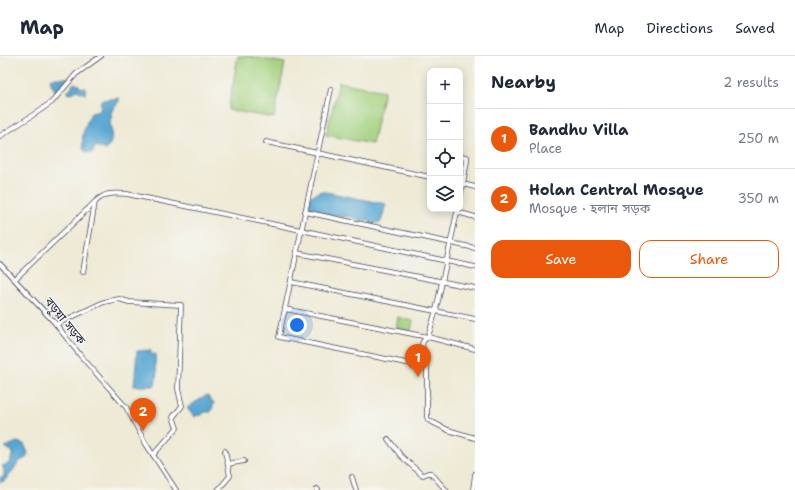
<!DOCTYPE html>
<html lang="en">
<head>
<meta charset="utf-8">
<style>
  body { margin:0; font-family:"Shantell Sans","Noto Sans Bengali",sans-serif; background:#f6f6f7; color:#1f2937 }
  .controls { position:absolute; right:12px; top:12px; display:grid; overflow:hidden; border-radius:8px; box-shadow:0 2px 10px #0003 }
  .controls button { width:36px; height:36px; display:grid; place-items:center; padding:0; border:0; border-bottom:1px solid #e0e1e3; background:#fff; color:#1f2937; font:20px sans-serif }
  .you { position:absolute; left:297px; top:269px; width:14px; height:14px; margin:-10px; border:3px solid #fff; border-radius:50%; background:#1a73e8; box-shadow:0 0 0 6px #1a73e833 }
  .badge { display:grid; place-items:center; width:26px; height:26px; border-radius:50%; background:#ea580c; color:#fff; font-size:13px; font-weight:700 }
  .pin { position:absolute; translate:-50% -33px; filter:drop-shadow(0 1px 2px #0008) }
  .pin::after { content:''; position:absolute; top:21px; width:14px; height:12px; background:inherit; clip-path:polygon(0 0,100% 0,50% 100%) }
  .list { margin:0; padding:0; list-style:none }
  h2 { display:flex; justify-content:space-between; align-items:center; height:52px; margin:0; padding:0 16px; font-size:17px }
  h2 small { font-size:13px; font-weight:400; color:#747a83 }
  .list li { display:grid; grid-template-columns:26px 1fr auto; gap:12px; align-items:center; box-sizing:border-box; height:60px; padding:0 16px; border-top:1px solid #e0e1e3 }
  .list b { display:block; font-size:15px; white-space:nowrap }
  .list p { margin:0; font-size:13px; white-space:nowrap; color:#747a83 }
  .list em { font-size:13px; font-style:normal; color:#747a83 }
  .actions { display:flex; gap:8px; padding:12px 16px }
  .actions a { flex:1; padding:9px 0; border:1px solid #ea580c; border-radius:12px; text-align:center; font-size:14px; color:#ea580c }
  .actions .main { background:#ea580c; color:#fff }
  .icon { flex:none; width:22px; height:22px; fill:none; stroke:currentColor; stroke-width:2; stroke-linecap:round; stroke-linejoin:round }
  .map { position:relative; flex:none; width:475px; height:434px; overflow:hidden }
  header { display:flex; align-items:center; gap:24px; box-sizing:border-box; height:56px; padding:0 20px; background:#fff; border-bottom:1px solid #e0e1e3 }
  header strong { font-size:19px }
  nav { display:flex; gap:22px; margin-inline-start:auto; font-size:14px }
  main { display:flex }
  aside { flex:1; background:#fff }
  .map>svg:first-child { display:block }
  .green { fill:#a4d17f; stroke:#637a5d }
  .water { fill:#57a6d1; stroke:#3c6486 }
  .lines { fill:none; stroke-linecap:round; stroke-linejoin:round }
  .minor-casing { stroke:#414052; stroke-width:5.5 }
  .minor { stroke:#fff; stroke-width:4 }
  .labels { text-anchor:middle; stroke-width:3; stroke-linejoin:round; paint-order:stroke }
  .street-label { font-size:12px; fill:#22223b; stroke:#f6f6f2 }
</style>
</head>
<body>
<header>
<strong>Map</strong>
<nav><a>Map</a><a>Directions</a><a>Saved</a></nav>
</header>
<main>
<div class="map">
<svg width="475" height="434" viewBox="0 0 475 434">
  <rect width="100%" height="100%" fill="#f6f6f2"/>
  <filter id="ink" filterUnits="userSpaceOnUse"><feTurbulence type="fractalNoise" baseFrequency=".025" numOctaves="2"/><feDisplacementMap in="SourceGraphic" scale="8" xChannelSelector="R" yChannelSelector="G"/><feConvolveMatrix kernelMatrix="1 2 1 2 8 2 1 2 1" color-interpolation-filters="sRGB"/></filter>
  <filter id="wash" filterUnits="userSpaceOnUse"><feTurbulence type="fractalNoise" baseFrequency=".012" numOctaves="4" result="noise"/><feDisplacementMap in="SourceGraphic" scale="16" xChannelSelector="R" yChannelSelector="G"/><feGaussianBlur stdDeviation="0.9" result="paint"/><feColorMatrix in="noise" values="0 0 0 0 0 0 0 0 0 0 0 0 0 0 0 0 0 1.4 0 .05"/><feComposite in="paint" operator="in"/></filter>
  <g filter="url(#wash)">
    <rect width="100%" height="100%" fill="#eeead5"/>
    <g class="green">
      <path d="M238 0H246L285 7 274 62 228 54Z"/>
      <path d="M339 26 384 35 372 88 326 79Z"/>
      <path d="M398 261 413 265 411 275 396 272Z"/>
    </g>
    <g class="water">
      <path d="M51 22H69L56 37 50 25Z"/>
      <path d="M74 27 79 29V31L86 32 85 38 77 34 71 38 67 37Z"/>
      <path d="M119 42V46L114 51 111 57 112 62 110 64C111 76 115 86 105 94L96 90 92 97 86 96 83 93C81 79 85 69 91 57L100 55 101 44Z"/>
      <path d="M321 135 386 148 381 166 371 168 368 164H359L349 160 343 161 329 159 310 152 309 147 311 140Z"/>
      <path d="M151 294V299L156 298 155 309 157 316 155 330H134L137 295Z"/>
      <path d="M205 340H208L210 344 214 347 211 356H205L201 360 198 359 194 361 187 352Z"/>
      <path d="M17 386 24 388 28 397 26 402 20 405 7 422 4 425 0 426V421H4V413L2 410 10 407 13 396 5 391Z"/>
    </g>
  </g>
  <g filter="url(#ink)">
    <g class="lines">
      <defs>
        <g id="minor">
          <path d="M331 33 279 281 406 307"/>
          <path d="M0 80 30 61 52 46 76 18 101 0"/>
          <path d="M266 86 430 121"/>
          <path d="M460 100 467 101V105L463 128 475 131"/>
          <path d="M460 141 463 128 460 127"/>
          <path d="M95 146C106 136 112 137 127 138L301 174 475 211"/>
          <path d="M458 153 457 156 475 161"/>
          <path d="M305 156 475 192"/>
          <path d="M457 156 436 254 428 281 424 284 422 288 427 313V361L428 364 448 374 475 382"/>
          <path d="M297 197 475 232"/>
          <path d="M0 208 55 267 80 299 117 341 126 351 146 388 176 434"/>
          <path d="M15 223 95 146 83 216"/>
          <path d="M291 226 475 263"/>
          <path d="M285 253 428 281 475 293"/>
          <path d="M57 268 104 246 119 243 129 246 181 249 178 333 182 350 173 361 177 372 153 399"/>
          <path d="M388 383 401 400 421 418 423 419 428 417H431L446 434"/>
          <path d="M228 408 244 405"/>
          <path d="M352 421 356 434"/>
          <path d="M317 433 318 434"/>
          <path d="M218 434 230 420 225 395"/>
          <path d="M473 434 475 418"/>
        </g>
      </defs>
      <use href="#minor" class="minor-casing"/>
      <use href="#minor" class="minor"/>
    </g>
  </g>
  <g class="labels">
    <g class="street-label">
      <text transform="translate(65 265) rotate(51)" y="4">বড়ুয়া সড়ক</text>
    </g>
  </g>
</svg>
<div class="controls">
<button>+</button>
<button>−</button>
<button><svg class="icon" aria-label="locate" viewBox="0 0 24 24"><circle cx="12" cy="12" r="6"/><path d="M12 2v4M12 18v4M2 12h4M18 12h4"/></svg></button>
<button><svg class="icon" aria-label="layers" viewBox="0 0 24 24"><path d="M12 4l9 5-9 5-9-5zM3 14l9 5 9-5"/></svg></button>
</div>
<div class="you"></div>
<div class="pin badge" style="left:418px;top:321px">1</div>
<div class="pin badge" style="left:143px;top:375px">2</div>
</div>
<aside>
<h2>Nearby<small>2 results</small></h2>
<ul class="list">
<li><span class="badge">1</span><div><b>Bandhu Villa</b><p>Place</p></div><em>250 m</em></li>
<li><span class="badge">2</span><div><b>Holan Central Mosque</b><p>Mosque · হলান সড়ক</p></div><em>350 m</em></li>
</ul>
<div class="actions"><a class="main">Save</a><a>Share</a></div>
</aside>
</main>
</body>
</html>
